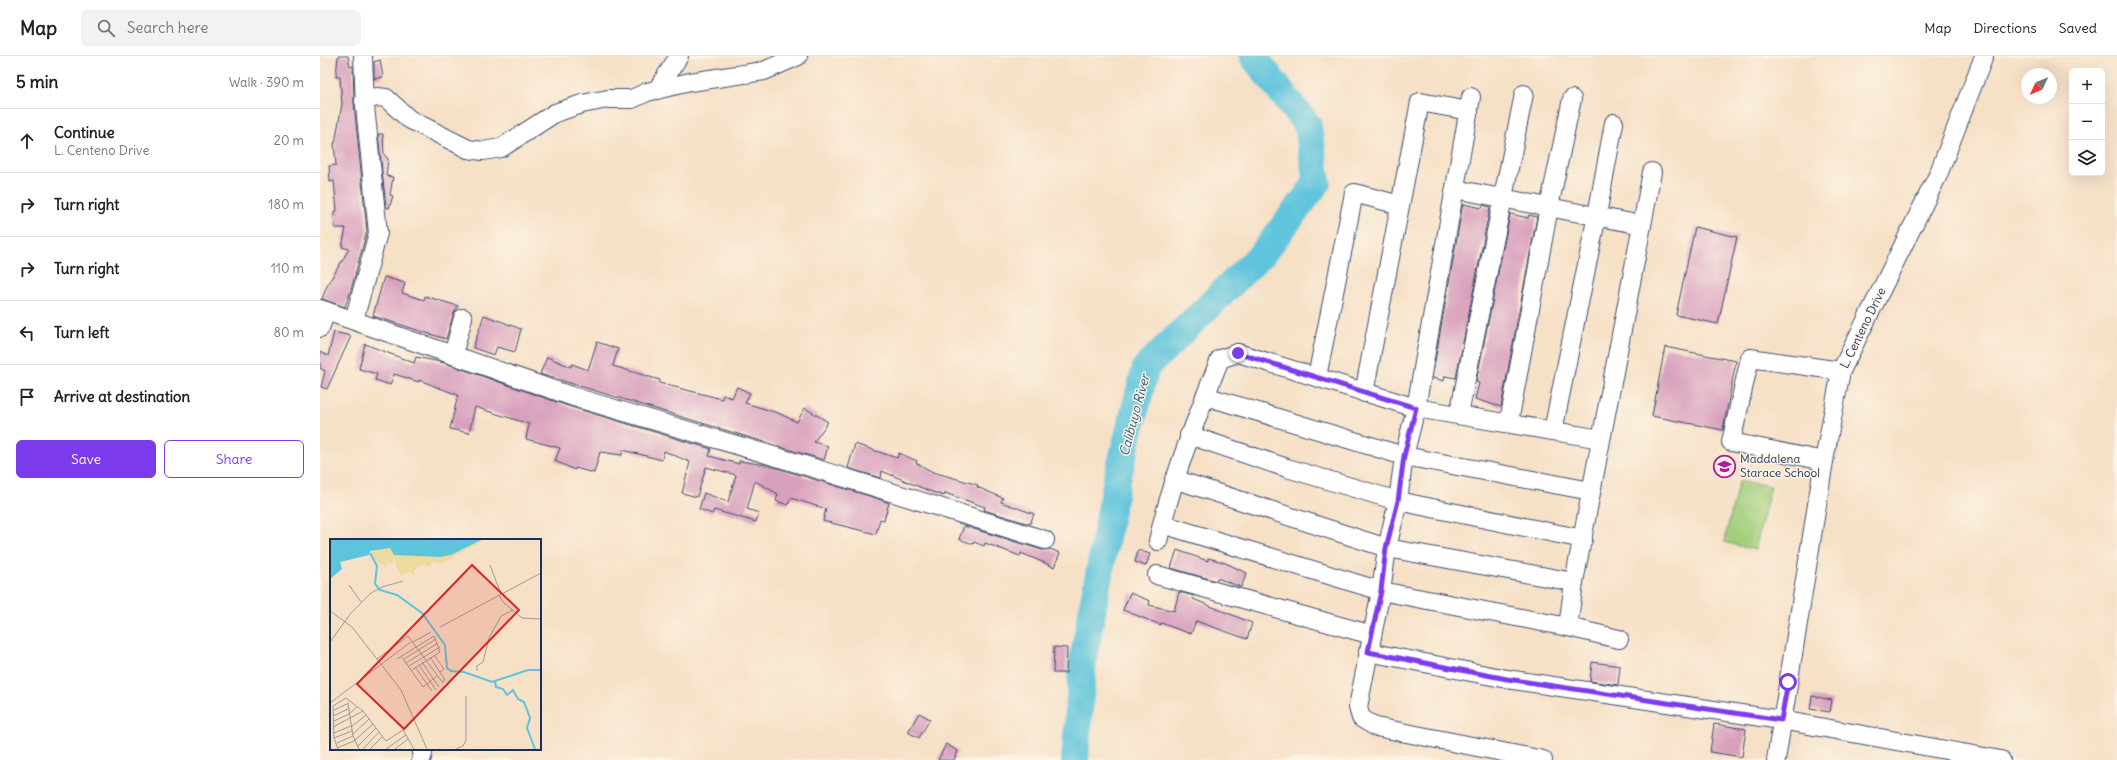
<!DOCTYPE html>
<html lang="en">
<head>
<meta charset="utf-8">
<style>
  body { margin:0; font-family:Delius,sans-serif; background:#f2f2f2; color:#222 }
  .controls { position:absolute; right:12px; top:12px; display:grid; overflow:hidden; border-radius:6px; box-shadow:0 4px 16px #0002 }
  .controls button { width:36px; height:36px; display:grid; place-items:center; padding:0; border:0; border-bottom:1px solid #e0e0e0; background:#fff; color:#222; font:20px sans-serif }
  .compass { position:absolute; left:1701px; top:12px; width:36px; height:36px; border-radius:50%; background:#fff; box-shadow:0 4px 16px #0002; rotate:226deg }
  .stop { position:absolute; width:12px; height:12px; margin:-9px; border:3px solid #7c3aed; border-radius:50%; background:#fff }
  .stop.end { background:#7c3aed; border-color:#fff; box-shadow:0 1px 4px #0008 }
  .list { margin:0; padding:0; list-style:none }
  h2 { display:flex; justify-content:space-between; align-items:center; height:52px; margin:0; padding:0 16px; font-size:17px }
  h2 small { font-size:13px; font-weight:400; color:#767676 }
  .list li { display:grid; grid-template-columns:26px 1fr auto; gap:12px; align-items:center; box-sizing:border-box; height:64px; padding:0 16px; border-top:1px solid #e0e0e0 }
  .list b { display:block; font-size:15px; white-space:nowrap }
  .list p { margin:0; font-size:13px; white-space:nowrap; color:#767676 }
  .list em { font-size:13px; font-style:normal; color:#767676 }
  .actions { display:flex; gap:8px; padding:12px 16px }
  .actions a { flex:1; padding:9px 0; border:1px solid #7c3aed; border-radius:6px; text-align:center; font-size:14px; color:#7c3aed }
  .actions .main { background:#7c3aed; color:#fff }
  .icon { flex:none; width:22px; height:22px; fill:none; stroke:currentColor; stroke-width:2; stroke-linecap:round; stroke-linejoin:round }
  .map { position:relative; flex:none; width:1797px; height:704px; overflow:hidden }
  header { display:flex; align-items:center; gap:24px; box-sizing:border-box; height:56px; padding:0 20px; background:#fff; border-bottom:1px solid #e0e0e0 }
  header strong { font-size:19px }
  nav { display:flex; gap:22px; margin-inline-start:auto; font-size:14px }
  .search { width:280px; height:36px; background:#f2f2f2; display:flex; align-items:center; gap:10px; box-sizing:border-box; padding:0 14px; border-radius:6px; color:#767676; font-size:15px }
  main { display:flex }
  aside { flex:1; background:#fff }
  .map>svg:first-child { display:block }
  .green { fill:#a1cf7c; stroke:#5e7f6d }
  .lines { fill:none; stroke-linecap:round; stroke-linejoin:round }
  .river { stroke:#5ec4dc; stroke-width:28 }
  .building { fill:#d9a0be }
  .minor-casing { stroke:#3c4a6e; stroke-width:20 }
  .minor { stroke:#fff; stroke-width:18 }
  .route { stroke:#7c3aed; stroke-width:5 }
  .labels { text-anchor:middle; stroke-width:3; stroke-linejoin:round; paint-order:stroke }
  .street-label { font-size:12px; fill:#1b2f5e; stroke:#fcf5e5 }
  .poi-label { font-size:12px; fill:#1b2f5e; stroke:#fcf5e5; text-anchor:start }
  .water-label { font-size:13px; font-style:italic; fill:#2c547e; stroke:#fcf5e5 }
  .inset-river { fill:none; stroke:#5ec4dc; stroke-width:2 }
  .inset-road { fill:none; stroke:#9e999c; stroke-width:1 }
  .view { fill:#d62828; fill-opacity:0.15; stroke:#d62828; stroke-width:2 }
  .inset-edge { fill:none; stroke:#1b2f5e; stroke-width:2 }
</style>
</head>
<body>
<header>
<strong>Map</strong>
<div class="search"><svg class="icon" aria-label="search" viewBox="0 0 24 24"><circle cx="10" cy="10" r="6"/><path d="M15 15l6 6"/></svg>Search here</div>
<nav><a>Map</a><a>Directions</a><a>Saved</a></nav>
</header>
<main>
<aside>
<h2>5 min<small>Walk · 390 m</small></h2>
<ul class="list">
<li><svg class="icon" aria-label="ahead" viewBox="0 0 24 24"><path d="M12 20V5M6 11l6-6 6 6"/></svg><div><b>Continue</b><p>L. Centeno Drive</p></div><em>20 m</em></li>
<li><svg class="icon" aria-label="right" viewBox="0 0 24 24"><path d="M7 20v-9h11M14 6l5 5-5 5"/></svg><div><b>Turn right</b></div><em>180 m</em></li>
<li><svg class="icon" aria-label="right" viewBox="0 0 24 24"><path d="M7 20v-9h11M14 6l5 5-5 5"/></svg><div><b>Turn right</b></div><em>110 m</em></li>
<li><svg class="icon" aria-label="left" viewBox="0 0 24 24"><path d="M17 20v-9H6M10 6l-5 5 5 5"/></svg><div><b>Turn left</b></div><em>80 m</em></li>
<li><svg class="icon" aria-label="arrive" viewBox="0 0 24 24"><path d="M6 21V4h12l-3 4 3 4H6"/></svg><div><b>Arrive at destination</b></div></li>
</ul>
<div class="actions"><a class="main">Save</a><a>Share</a></div>
</aside>
<div class="map">
<svg width="1797" height="704" viewBox="0 0 1797 704">
  <rect width="100%" height="100%" fill="#fcf5e5"/>
  <filter id="ink" filterUnits="userSpaceOnUse"><feTurbulence type="fractalNoise" baseFrequency=".025" numOctaves="2"/><feDisplacementMap in="SourceGraphic" scale="8" xChannelSelector="R" yChannelSelector="G"/><feConvolveMatrix kernelMatrix="1 2 1 2 8 2 1 2 1" color-interpolation-filters="sRGB"/></filter>
  <filter id="wash" filterUnits="userSpaceOnUse"><feTurbulence type="fractalNoise" baseFrequency=".012" numOctaves="4" result="noise"/><feDisplacementMap in="SourceGraphic" scale="16" xChannelSelector="R" yChannelSelector="G"/><feGaussianBlur stdDeviation="0.9" result="paint"/><feColorMatrix in="noise" values="0 0 0 0 0 0 0 0 0 0 0 0 0 0 0 0 0 1.4 0 .05"/><feComposite in="paint" operator="in"/></filter>
  <g filter="url(#wash)">
    <rect width="100%" height="100%" fill="#f6e0c6"/>
    <path class="green" d="M1419 425 1451 430 1435 494 1404 486Z"/>
    <g class="lines">
      <path class="river" d="M755 704 763 603 797 423 826 311 943 197 997 127 988 70 933 0"/>
    </g>
    <g id="blocks">
      <g class="building">
        <path d="M18 0H28L30 11 33 10 34 48 47 175 30 237 25 251 2 243 7 230 29 193 22 191 26 172H15L14 155H17L14 125 10 126 9 110 16 109 14 87H15L22 48 20 21H16Z"/>
        <path d="M60 4 63 21 54 23V6Z"/>
        <path d="M58 78H63L64 98 68 103 66 120 73 121 70 139 73 140 69 152 66 151Z"/>
        <path d="M1143 148 1162 152 1163 149 1170 151 1136 322 1125 320 1124 325 1112 322Z"/>
        <path d="M1190 158 1208 162 1209 159 1217 161 1181 351 1155 343 1159 327 1156 326Z"/>
        <path d="M1375 171 1417 181 1398 268 1356 259Z"/>
        <path d="M64 221 85 227 82 237 104 244 105 240 138 250 133 259 126 283 53 260Z"/>
        <path d="M164 259 201 273 195 296 177 291 174 299 153 292Z"/>
        <path d="M14 276 31 280 7 333 1 331 5 315 0 312V296L8 300Z"/>
        <path d="M277 286 298 293 293 310 340 324 339 327 402 343 403 339 412 342 417 331 430 337 425 347 458 357 477 366 485 352 508 366 494 386 508 390 504 404 220 318 227 301 251 311 252 308 268 314Z"/>
        <path d="M45 288 94 307 96 301 125 307 248 350 391 393 389 400 419 408V405L447 409 556 442 569 447 564 464 560 463 556 478 503 465 506 453 471 442 468 449 456 445 458 438 435 425 427 453 439 457 436 466 394 454 392 458 379 453 384 437 408 446 416 419 386 411 377 441 362 437 370 406 344 395 342 404 303 394 302 399 280 396 274 417 255 412V414L235 405 240 392 206 383 209 368 155 351 149 377 130 373 138 339 99 324V326L74 318 70 329 55 324 57 318 39 313Z"/>
        <path d="M1345 291 1416 305 1403 374 1332 360Z"/>
        <path d="M535 388 577 402 579 397 597 405 596 407 613 416 658 429 657 431 683 442 681 446 714 458 710 468 664 454 665 451 625 437 624 440 607 434 562 415 561 422 528 412Z"/>
        <path d="M644 470 722 494 730 493 740 497 734 511 701 497 700 500 665 487 664 490 654 486 653 488 639 483Z"/>
        <path d="M818 494 830 498 826 510 815 506Z"/>
        <path d="M857 494 888 505V502L903 506 927 517 921 531 897 522 896 525 851 512Z"/>
        <path d="M859 536 874 540 873 543 932 567 927 583 876 565 871 578 841 567V569L803 554 810 537 830 545 829 549 854 555Z"/>
        <path d="M734 591 747 592 746 617H733Z"/>
        <path d="M1272 606 1300 610 1298 629 1270 625Z"/>
        <path d="M1492 640 1512 644 1510 656 1490 653Z"/>
        <path d="M599 657 610 663 599 682 588 676Z"/>
        <path d="M1394 668 1426 673 1422 701 1390 696Z"/>
        <path d="M626 688 638 695 634 704H618Z"/>
      </g>
    </g>
  </g>
  <g filter="url(#ink)">
    <use href="#blocks" fill-opacity="0" stroke="#3c4a6e" stroke-width="1"/>
    <g class="lines">
      <defs>
        <g id="minor">
          <path d="M337 34 359 0"/>
          <path d="M1151 41 1096 352 1084 400 1078 445 1067 492 1061 535 1038 651 1041 662 1056 671 1223 704"/>
          <path d="M44 45 57 41 66 42 89 63 148 93 163 95 181 92 235 57 262 48 288 43H312L327 36 370 26 444 15 478 0"/>
          <path d="M1135 133 1322 169 1254 526 1248 571"/>
          <path d="M1322 169 1332 116"/>
          <path d="M0 253 251 340 487 410 725 484"/>
          <path d="M34 264 58 177 45 50 43 0"/>
          <path d="M0 272 6 255"/>
          <path d="M133 299 143 262"/>
          <path d="M997 321 1034 137 1080 149"/>
          <path d="M1044 337 1100 46 1149 55"/>
          <path d="M885 340 1084 400 1271 435"/>
          <path d="M1139 358 1204 38"/>
          <path d="M1189 366 1229 151 1252 43"/>
          <path d="M1233 375 1277 159 1294 67"/>
          <path d="M869 379 967 412 1078 445 1263 483"/>
          <path d="M1281 383 1096 352 918 297 900 303C878 358 857 411 842 468L1061 535 1248 571 1299 583"/>
          <path d="M1504 405 1411 386 1430 302 1521 315"/>
          <path d="M854 423 1067 492 1254 526"/>
          <path d="M838 485 842 468"/>
          <path d="M837 519 1052 579"/>
          <path d="M1048 596 1187 623 1461 664 1681 704"/>
          <path d="M101 693 103 698 101 704"/>
          <path d="M1456 704 1504 405 1521 315 1618 119 1664 0"/>
        </g>
      </defs>
      <use href="#minor" class="minor-casing"/>
      <use href="#minor" class="minor"/>
    </g>
  </g>
  <g class="lines" filter="url(#ink)">
    <path class="route" d="M918 297 1096 352 1084 400 1078 445 1066 492 1061 535 1048 596 1187 623 1461 664 1468 626"/>
  </g>
  <defs>
    <symbol id="school-ring" viewBox="-11 -11 22 22"><circle r="9.5" fill="#fcf5e5" stroke="#b5179e" stroke-width="1.5"/><path d="M0-5L7-2L0 1L-7-2ZM-4 1L0 2.5L4 1V4Q0 6-4 4Z" fill="#b5179e"/></symbol>
  </defs>
  <g fill-rule="evenodd">
    <use href="#school-ring" x="1392" y="398" width="25" height="25"/>
  </g>
  <g class="labels">
    <g class="street-label">
      <text transform="translate(1543 272) rotate(-64)" y="4">L. Centeno Drive</text>
    </g>
    <g class="poi-label">
      <text x="1420" y="407">Maddalena<tspan x="1420" dy="14">Starace School</tspan></text>
    </g>
    <g class="water-label">
      <text transform="translate(814 359) rotate(-75)" y="5">Calibuyo River</text>
    </g>
  </g>
  <g transform="translate(10 483)">
    <rect width="211" height="211" fill="#f6e0c6"/>
    <path d="M151 1H154L110 25 102 23 99 28 96 25 88 28 84 32V36L80 33 70 36 63 17V24H57L55 30 54 25 48 24 40 13 60 8 64 16 110 18 121 16Z" fill="#eeda9e"/>
    <path d="M0 1H151L121 16 110 18 64 16 60 9 40 12 39 16 10 23 12 30 0 40Z" fill="#5ec4dc"/>
    <path class="inset-river" d="M40 14 47 27 45 45 50 51 67 56 92 74 115 106 117 129 121 132 134 133 162 143 198 131H211M165 142 166 148 173 150 177 156 183 151 188 160 194 163 200 179 197 189 205 210"/>
    <path class="inset-road" d="M160 26 171 55M19 46 31 63M169 56 173 63 192 79 211 80M0 72 22 88 71 151 97 210M110 88 211 34M0 103 21 74 41 54 52 48 73 42M83 103 101 93M104 116 114 130 110 133M71 117 93 148 107 137M100 118 115 141 112 143M47 120 78 97 113 144M67 120 104 97 110 113 82 131M74 120 106 100M92 123 109 148M76 124 108 104M89 126 106 151M79 127 110 108M85 128 102 152M147 132V127L153 123 159 99 171 77 183 71M0 164 82 102M18 165 23 197 29 210M4 171 19 164M3 177 18 170M4 182 19 175 27 168M3 188 33 172M21 188 36 176M4 194 21 187M23 195 39 180M4 199 22 192M24 202 43 185M7 204 23 197M27 208 46 189M7 209 24 202M8 210 4 199 3 167 16 159 33 172 56 202 73 191 84 210M33 210 49 193M40 210 53 197M56 210 76 196M65 210 78 200M126 210 133 207 136 201V157"/>
    <path class="view" d="M142 26 189 71 74 190 27 145Z"/>
    <rect width="211" height="211" class="inset-edge"/>
  </g>
</svg>
<div class="controls">
<button>+</button>
<button>−</button>
<button><svg class="icon" aria-label="layers" viewBox="0 0 24 24"><path d="M12 4l9 5-9 5-9-5zM3 14l9 5 9-5"/></svg></button>
</div>
<svg class="compass" viewBox="-18 -18 36 36"><path d="M0-13l5 13h-10z" fill="#e53935"/><path d="M0 13l5-13h-10z" fill="#767676"/></svg>
<div class="stop" style="left:1468px;top:626px"></div>
<div class="stop end" style="left:918px;top:297px"></div>
</div>
</main>
</body>
</html>
